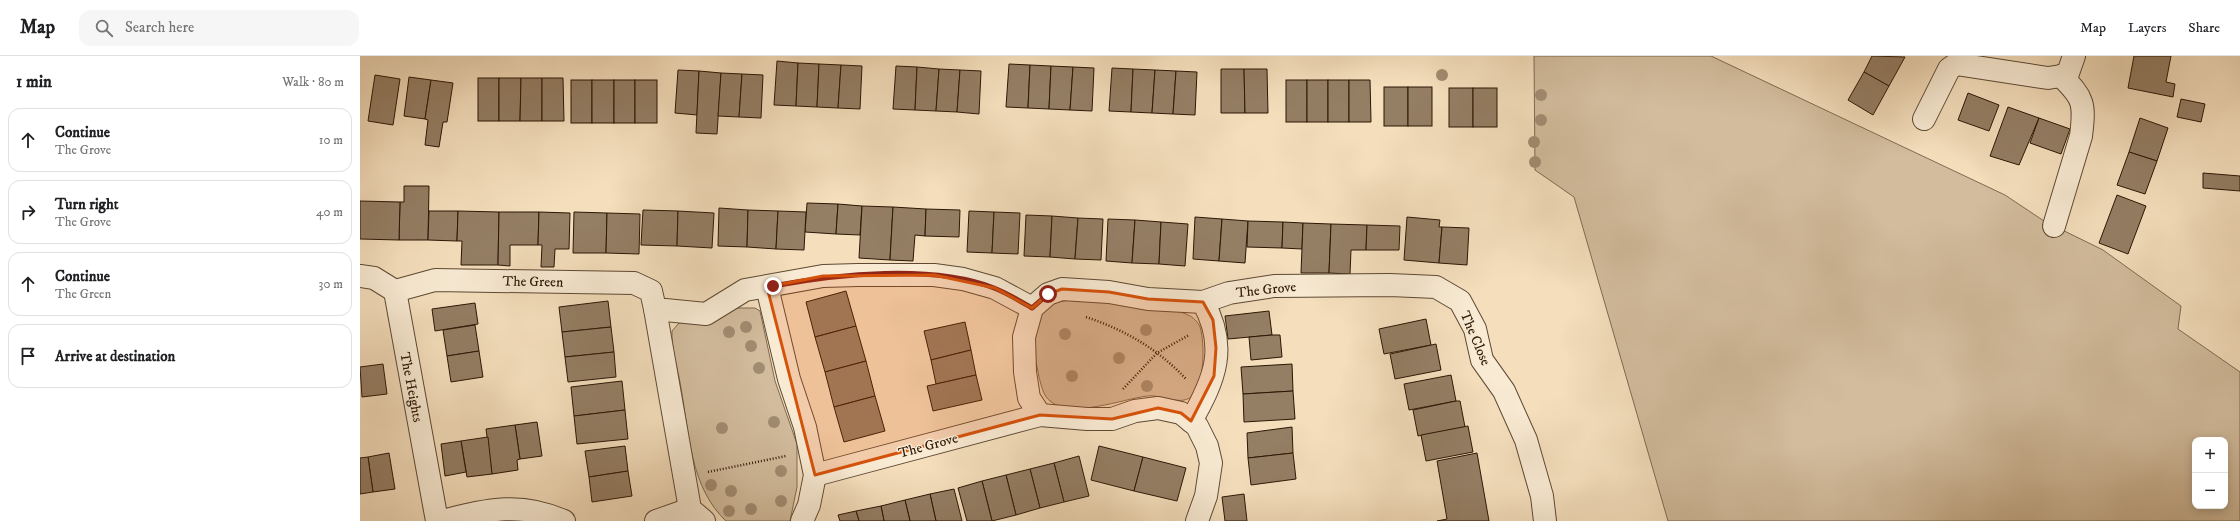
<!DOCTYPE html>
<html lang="en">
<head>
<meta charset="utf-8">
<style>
  body { margin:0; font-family:"IM FELL DW Pica",serif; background:#f6f6f6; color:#202124 }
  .controls { position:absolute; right:12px; bottom:12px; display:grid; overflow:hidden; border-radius:8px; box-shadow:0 2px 10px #0003 }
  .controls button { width:36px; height:36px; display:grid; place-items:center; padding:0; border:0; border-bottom:1px solid #e0e0e0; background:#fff; color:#202124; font:20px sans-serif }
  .stop { position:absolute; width:12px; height:12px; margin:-9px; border:3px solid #8f2418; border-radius:50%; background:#fff }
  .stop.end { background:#8f2418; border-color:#fff; box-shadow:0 1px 4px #0008 }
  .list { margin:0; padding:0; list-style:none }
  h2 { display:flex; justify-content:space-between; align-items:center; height:52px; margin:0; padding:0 16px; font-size:17px }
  h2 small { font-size:13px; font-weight:400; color:#757577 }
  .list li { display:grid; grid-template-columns:26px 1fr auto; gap:12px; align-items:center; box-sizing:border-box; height:64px; margin:0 8px 8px; padding:0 8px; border:1px solid #e0e0e0; border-radius:12px }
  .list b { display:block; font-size:15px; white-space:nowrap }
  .list p { margin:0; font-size:13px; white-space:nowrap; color:#757577 }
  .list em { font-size:13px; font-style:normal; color:#757577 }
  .icon { flex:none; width:22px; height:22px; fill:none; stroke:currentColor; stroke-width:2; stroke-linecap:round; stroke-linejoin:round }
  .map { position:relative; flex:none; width:1880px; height:465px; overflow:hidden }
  header { display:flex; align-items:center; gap:24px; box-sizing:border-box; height:56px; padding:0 20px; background:#fff; border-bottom:1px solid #e0e0e0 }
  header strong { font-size:19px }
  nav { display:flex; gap:22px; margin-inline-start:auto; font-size:14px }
  .search { width:280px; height:36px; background:#f6f6f6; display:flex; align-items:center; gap:10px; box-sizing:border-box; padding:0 14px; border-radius:12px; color:#757577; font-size:15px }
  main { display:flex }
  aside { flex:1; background:#fff }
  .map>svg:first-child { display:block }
  .green { fill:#d2bc9d; stroke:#7e6a51; fill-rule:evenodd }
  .building { fill:#947e64; stroke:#2b1705 }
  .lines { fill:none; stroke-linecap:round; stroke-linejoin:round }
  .street-casing { stroke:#5d4933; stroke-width:24 }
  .path { stroke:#2b1705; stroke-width:2.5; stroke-dasharray:1 2; stroke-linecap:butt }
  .street { stroke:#f8ead3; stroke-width:22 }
  .tree { fill:#a18c71 }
  .route { stroke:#8f2418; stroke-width:5 }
  .marked { fill:#d5520b; fill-opacity:0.2; stroke:#d5520b; stroke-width:3; stroke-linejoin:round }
  .labels { text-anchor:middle; stroke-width:3; stroke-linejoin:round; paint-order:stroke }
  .street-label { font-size:14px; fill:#2b1705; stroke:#f8ead3 }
</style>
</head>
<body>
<header>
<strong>Map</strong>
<div class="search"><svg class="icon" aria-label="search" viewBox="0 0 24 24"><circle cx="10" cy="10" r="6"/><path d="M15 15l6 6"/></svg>Search here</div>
<nav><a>Map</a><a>Layers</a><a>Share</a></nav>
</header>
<main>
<aside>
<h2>1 min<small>Walk · 80 m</small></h2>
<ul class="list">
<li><svg class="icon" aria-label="ahead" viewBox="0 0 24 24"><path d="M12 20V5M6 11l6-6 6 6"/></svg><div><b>Continue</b><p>The Grove</p></div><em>10 m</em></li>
<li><svg class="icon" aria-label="right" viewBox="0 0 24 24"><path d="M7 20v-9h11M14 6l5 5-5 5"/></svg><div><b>Turn right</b><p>The Grove</p></div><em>40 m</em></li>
<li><svg class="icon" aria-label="ahead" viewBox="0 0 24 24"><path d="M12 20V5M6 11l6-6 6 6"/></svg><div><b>Continue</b><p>The Green</p></div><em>30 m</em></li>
<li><svg class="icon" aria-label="arrive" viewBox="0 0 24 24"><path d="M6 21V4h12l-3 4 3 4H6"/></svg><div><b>Arrive at destination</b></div></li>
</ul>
</aside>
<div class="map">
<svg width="1880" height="465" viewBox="0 0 1880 465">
  <rect width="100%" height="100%" fill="#f4debc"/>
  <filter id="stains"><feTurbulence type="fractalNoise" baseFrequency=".005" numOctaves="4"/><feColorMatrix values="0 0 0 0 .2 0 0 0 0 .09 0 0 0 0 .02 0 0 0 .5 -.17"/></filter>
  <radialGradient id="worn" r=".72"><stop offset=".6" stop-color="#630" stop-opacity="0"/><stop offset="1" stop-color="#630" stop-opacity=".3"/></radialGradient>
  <g class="green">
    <path d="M1174 0H1351L1645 139 1684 165 1743 194 1821 250 1818 273 1880 316V465H1308L1214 141 1175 114ZM1835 384H1865V450H1835Z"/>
    <path d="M718 243C739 246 813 250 828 259 833 261 838 266 840 271 845 287 845 330 831 341 820 350 800 338 787 340 763 343 711 363 690 345 683 340 681 328 679 321 677 309 673 297 673 285 673 276 677 265 679 256L697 246Z"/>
    <path d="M377 252H395L400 255 415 325 437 388V431L430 465H366C330 431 329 377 321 332 318 313 311 293 312 275L319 267 353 262Z"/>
  </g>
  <g class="building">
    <path d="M1512 0 1545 1 1529 30 1504 16Z"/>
    <path d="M1774 0H1811L1806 26 1815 28 1813 41 1768 32Z"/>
    <path d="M417 5 438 7 436 50 414 49Z"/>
    <path d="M438 7 459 8 457 51 436 50Z"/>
    <path d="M459 8 481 9 478 52 457 51Z"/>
    <path d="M649 8 670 9 668 52 646 51Z"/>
    <path d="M481 9 502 10 500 53 478 52Z"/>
    <path d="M670 9 691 10 689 53 668 52Z"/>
    <path d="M536 10 557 11 555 54 533 53Z"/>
    <path d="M691 10 713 11 710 54 689 53Z"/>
    <path d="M557 11 579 13 576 55 555 54Z"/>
    <path d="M713 11 734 12 732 55 710 54Z"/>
    <path d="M752 12 773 13 771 56 749 55Z"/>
    <path d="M579 13 600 14 597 56 576 55Z"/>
    <path d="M773 13 795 14 792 57 771 56Z"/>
    <path d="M861 13H884L885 57H861Z"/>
    <path d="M884 13H907L908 57H885Z"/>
    <path d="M318 14 339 15 337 59 315 57Z"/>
    <path d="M600 14 621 15 619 58 597 56Z"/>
    <path d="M795 14 816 15 813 58 792 57Z"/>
    <path d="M339 15 361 17 357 78 336 77Z"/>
    <path d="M816 15 837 16 835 59 813 58Z"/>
    <path d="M1504 16 1529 30 1513 59 1488 44Z"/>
    <path d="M361 17 382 18 379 61 358 60Z"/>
    <path d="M382 18 403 19 401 62 379 61Z"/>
    <path d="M15 19 40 23 33 69 8 65Z"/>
    <path d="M49 21 71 24 65 63 44 60Z"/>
    <rect x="118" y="22" width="21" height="43"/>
    <path d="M139 22H161L160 65H139Z"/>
    <path d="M161 22H182V65H160Z"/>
    <path d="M182 22H203L204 65H182Z"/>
    <path d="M71 24 93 27 87 66H83L79 91 65 89 68 64 65 63Z"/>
    <rect x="211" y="24" width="21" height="43"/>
    <rect x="232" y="24" width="22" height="43"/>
    <rect x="254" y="24" width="21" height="43"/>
    <rect x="275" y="24" width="22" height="43"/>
    <rect x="926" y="24" width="21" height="42"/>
    <rect x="947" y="24" width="21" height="42"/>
    <rect x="968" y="24" width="21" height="42"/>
    <path d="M989 24H1010L1011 66H989Z"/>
    <rect x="1024" y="31" width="24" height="39"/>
    <rect x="1048" y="31" width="24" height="39"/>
    <rect x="1089" y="32" width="24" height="39"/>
    <rect x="1113" y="32" width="24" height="39"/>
    <path d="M1608 37 1639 49 1629 75 1598 64Z"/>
    <path d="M1821 43 1845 48 1841 66 1817 61Z"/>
    <path d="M1648 51 1679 62 1659 109 1630 100Z"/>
    <path d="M1679 62 1710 73 1701 98 1670 87Z"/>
    <path d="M1780 62 1808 72 1797 105 1769 96Z"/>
    <path d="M1769 96 1797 105 1785 138 1757 129Z"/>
    <path d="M1843 117 1880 120V135L1843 132Z"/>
    <path d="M44 130H69L68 184H39L40 146H44Z"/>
    <path d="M1757 139 1786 150 1768 198 1739 187Z"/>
    <path d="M0 145 40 146 39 184 0 183Z"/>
    <path d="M447 147 478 148 476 178 445 176Z"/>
    <path d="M478 148 502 150 500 179 476 178Z"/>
    <path d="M502 150 533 151 530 204 499 202Z"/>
    <path d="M533 151 566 153 565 180 555 179 553 205 530 204Z"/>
    <path d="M359 152 388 154 387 191 358 190Z"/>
    <path d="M566 153 600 154 599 181 565 180Z"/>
    <path d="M283 154 318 155 317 190 281 189Z"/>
    <path d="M388 154 418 155 416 193 387 191Z"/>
    <path d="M69 155H98L97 185 68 184Z"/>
    <path d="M98 155 139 156 138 209H101L102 185H97Z"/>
    <path d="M318 155 354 157 352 192 317 190Z"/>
    <path d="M418 155 446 156 444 194 416 193Z"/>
    <path d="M609 155 634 156 632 197 607 196Z"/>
    <path d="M139 156H179L178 189H150V210L138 209Z"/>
    <path d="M179 156 210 157 209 193H195L194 211H181L182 189H178Z"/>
    <path d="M214 156 247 157 246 197H213Z"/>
    <path d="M634 156 660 157 658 198 632 197Z"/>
    <path d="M247 157 280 158 279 198 246 197Z"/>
    <path d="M666 159 692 160 690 201 664 200Z"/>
    <path d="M692 160 718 162 715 203 690 201Z"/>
    <path d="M835 161 862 163 859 205 833 203Z"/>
    <path d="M1047 161 1080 164 1079 171H1082L1079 207 1044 204Z"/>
    <path d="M718 162 743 163 741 204 715 203Z"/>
    <path d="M748 163 775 164 772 207 746 205Z"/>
    <path d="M862 163 888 165 885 207 859 205Z"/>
    <path d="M775 164 801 166 799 208 772 207Z"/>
    <path d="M888 165 923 166 922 192 887 191Z"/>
    <path d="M801 166 828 168 825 210 799 208Z"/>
    <path d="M923 166 943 167 942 193 922 192Z"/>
    <path d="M943 167 971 168 969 217H941Z"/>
    <path d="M971 168 1007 169 1006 194H991L990 218 969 217Z"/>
    <path d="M1007 169 1040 170 1039 194H1006Z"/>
    <path d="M1082 171 1109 172 1107 209 1079 207Z"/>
    <path d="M486 235 496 270 455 281 446 246Z"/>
    <path d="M248 245 251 271 202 276 199 251Z"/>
    <path d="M115 247 118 268 75 275 72 253Z"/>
    <path d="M909 255 912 279 868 283 865 260Z"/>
    <path d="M1066 263 1071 289 1024 298 1019 273Z"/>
    <path d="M605 266 611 294 571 304 564 275Z"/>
    <path d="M115 269 119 295 87 300 83 274Z"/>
    <path d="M496 270 506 305 465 316 455 281Z"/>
    <path d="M251 271 254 296 205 301 202 276Z"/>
    <path d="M912 279H920L922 301 891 304 889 281Z"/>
    <path d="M1076 288 1081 314 1035 323 1030 298Z"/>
    <path d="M611 294 616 319 576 328 571 304Z"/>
    <path d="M119 295 123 321 91 326 87 300Z"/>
    <path d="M254 296 256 321 208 326 205 301Z"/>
    <path d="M506 305 515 340 474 351 465 316Z"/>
    <path d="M23 308 27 338 2 341 0 311Z"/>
    <path d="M932 308 933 335 883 338 881 311Z"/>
    <path d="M616 319 622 344 573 355 567 330Z"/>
    <path d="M1091 319 1096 345 1049 354 1044 328Z"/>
    <path d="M262 325 265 354 214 360 211 331Z"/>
    <path d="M933 335 935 363 884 366 883 338Z"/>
    <path d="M515 340 525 375 484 386 474 351Z"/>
    <path d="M1096 345H1100L1105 371 1058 380 1053 354Z"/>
    <path d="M265 354 268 383 217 388 214 360Z"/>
    <path d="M177 366 182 400 160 403 155 369Z"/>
    <path d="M155 369 160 403 157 404 158 414 132 418 126 373Z"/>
    <path d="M1108 370 1113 396 1066 405 1061 379Z"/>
    <path d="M932 371 933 397 888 402 887 377Z"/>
    <path d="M128 381 132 418 107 421 101 385Z"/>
    <path d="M101 385 106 416 85 420 81 388Z"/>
    <path d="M265 390 268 415 229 421 225 395Z"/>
    <path d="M739 390 783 401 774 435 731 424Z"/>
    <path d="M29 397 35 433 13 436 8 401Z"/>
    <path d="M933 397 936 423 891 429 888 402Z"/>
    <path d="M1117 397 1129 465H1077L1087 463 1077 405Z"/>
    <path d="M719 400 729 440 704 446 694 407Z"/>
    <path d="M8 401 13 436 0 438V402Z"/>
    <path d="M783 401 826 412 817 445 774 435Z"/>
    <path d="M694 407 704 446 680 452 670 413Z"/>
    <path d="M670 413 680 452 656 459 646 419Z"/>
    <path d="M268 415 272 440 232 446 229 421Z"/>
    <path d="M646 419 656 459 632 465 622 425Z"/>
    <path d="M622 425 632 465H607L598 432Z"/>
    <path d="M594 433 602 465H576L570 438Z"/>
    <path d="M570 438 576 465H550L545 444Z"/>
    <path d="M884 438 887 465H865L862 441Z"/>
    <path d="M545 444 550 465H524L521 450Z"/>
    <path d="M521 450 524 465H499L496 455Z"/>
    <path d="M496 455 499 465H480L478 459Z"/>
  </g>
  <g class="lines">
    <defs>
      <g id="street">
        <path d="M1564 63 1589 13 1596 8 1688 22 1701 20 1708 17 1714 0"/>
        <path d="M1694 170 1721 80C1725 48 1724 42 1701 20"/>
        <path d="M0 220 14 222 35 235 77 465"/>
        <path d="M407 231 429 323 445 371 455 419 449 449 442 465"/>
        <path d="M35 235 75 224 274 227 291 235 295 253 346 258 385 234 463 220 498 219H574L603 223 635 232 672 252"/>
        <path d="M843 246 869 237 914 230 1030 229 1076 231 1100 245 1115 273 1122 304 1144 335 1166 384 1182 440 1185 465"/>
        <path d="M295 253 330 453 344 465"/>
        <path d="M680 359 669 342 665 316 664 281 672 252 688 238 702 233 749 236 788 243 843 246C868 291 855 323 831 365"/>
        <path d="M455 419 680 359 727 363H752L775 355 798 352 821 357 837 370 847 390 851 407 846 440 837 465"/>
        <path d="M82 465C127 454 159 445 204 465"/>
        <path d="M296 465 330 453"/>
      </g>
    </defs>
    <use href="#street" class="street-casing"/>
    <g class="path">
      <path d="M726 261C765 274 798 293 826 323"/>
      <path d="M763 333 797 297 829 279"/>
      <path d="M348 416 426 400"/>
    </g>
    <use href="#street" class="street"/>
  </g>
  <g class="tree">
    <circle cx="1082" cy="19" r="6"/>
    <circle cx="1181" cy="39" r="6"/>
    <circle cx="1181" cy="64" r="6"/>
    <circle cx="1174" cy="86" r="6"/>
    <circle cx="1175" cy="106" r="6"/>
    <circle cx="386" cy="271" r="6"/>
    <circle cx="786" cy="274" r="6"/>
    <circle cx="369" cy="276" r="6"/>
    <circle cx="705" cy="278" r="6"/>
    <circle cx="391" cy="290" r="6"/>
    <circle cx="759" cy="302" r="6"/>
    <circle cx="399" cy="312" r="6"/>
    <circle cx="712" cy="320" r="6"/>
    <circle cx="787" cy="330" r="6"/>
    <circle cx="414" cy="366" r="6"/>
    <circle cx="362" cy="372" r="6"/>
    <circle cx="421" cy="415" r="6"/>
    <circle cx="351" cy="429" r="6"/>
    <circle cx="371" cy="435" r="6"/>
    <circle cx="421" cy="445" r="6"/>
    <circle cx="391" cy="453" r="6"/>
    <circle cx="369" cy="455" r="6"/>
  </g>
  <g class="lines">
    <path class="route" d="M413 230C478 218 572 208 634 232 647 237 660 245 672 252L688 238"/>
  </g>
  <path class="marked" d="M574 219 635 232 672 252 688 238 702 233 749 236 788 243 843 246 853 264 856 292 854 320 831 365 821 357 798 352 752 363 680 359 455 419 407 231 463 220Z"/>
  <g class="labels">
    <g class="street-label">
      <text transform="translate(173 225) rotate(1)" y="5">The Green</text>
      <text transform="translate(906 233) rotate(-6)" y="5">The Grove</text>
      <text transform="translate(1116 282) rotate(67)" y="5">The Close</text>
      <text transform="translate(52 331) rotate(79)" y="5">The Heights</text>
      <text transform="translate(568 389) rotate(-15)" y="5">The Grove</text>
    </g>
  </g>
  <rect width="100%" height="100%" filter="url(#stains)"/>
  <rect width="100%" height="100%" fill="url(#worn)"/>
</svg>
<div class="controls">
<button>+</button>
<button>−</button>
</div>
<div class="stop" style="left:688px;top:238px"></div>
<div class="stop end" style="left:413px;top:230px"></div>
</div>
</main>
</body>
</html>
